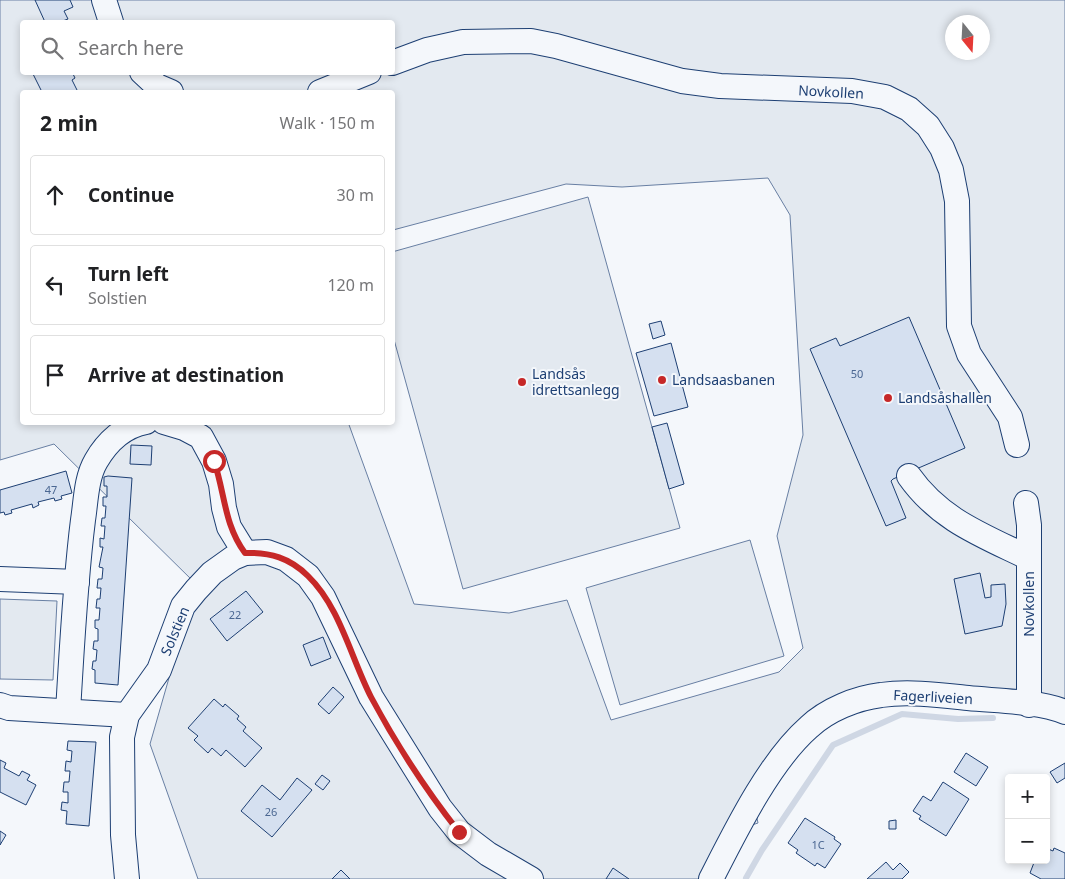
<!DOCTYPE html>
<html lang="en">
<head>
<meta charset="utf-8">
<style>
  body { margin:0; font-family:"Noto Sans",sans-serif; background:#f6f6f6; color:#202124 }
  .controls { position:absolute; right:15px; bottom:15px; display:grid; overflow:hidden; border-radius:5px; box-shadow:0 2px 8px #0003 }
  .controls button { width:45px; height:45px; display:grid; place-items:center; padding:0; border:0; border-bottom:1px solid #e0e0e0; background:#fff; color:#202124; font:25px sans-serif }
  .compass { position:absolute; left:945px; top:15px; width:45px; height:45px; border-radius:50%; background:#fff; box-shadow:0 2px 8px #0003; rotate:162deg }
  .stop { position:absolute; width:15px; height:15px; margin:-11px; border:4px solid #c62828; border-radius:50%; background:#fff }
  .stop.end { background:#c62828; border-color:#fff; box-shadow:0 1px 5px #0008 }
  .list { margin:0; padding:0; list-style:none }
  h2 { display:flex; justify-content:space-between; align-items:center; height:65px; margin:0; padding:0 20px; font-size:21px }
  h2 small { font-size:16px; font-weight:400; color:#757577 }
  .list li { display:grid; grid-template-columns:32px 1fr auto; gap:15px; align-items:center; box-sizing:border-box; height:80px; margin:0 10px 10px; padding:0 10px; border:1px solid #e0e0e0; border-radius:5px }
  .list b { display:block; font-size:19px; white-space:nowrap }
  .list p { margin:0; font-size:16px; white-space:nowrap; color:#757577 }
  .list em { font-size:16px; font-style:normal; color:#757577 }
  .icon { flex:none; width:28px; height:28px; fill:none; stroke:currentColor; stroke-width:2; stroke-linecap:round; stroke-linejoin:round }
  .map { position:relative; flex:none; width:1065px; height:879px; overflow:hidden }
  .search { position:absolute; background:#fff; box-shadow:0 2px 8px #0003; left:20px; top:20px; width:375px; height:55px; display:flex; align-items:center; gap:12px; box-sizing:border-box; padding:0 18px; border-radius:5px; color:#757577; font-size:19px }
  .panel { position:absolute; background:#fff; box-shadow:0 2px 8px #0003; left:20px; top:90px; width:375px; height:335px; border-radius:5px }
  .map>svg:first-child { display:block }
  .green { fill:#e3e9f0; stroke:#687fa3; fill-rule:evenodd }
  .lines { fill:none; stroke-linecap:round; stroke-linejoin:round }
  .stream { stroke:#cfd7e4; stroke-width:6 }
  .building { fill:#d5e0f0; stroke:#1d3f73 }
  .minor-casing { stroke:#1d3f73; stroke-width:26 }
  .minor { stroke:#f4f7fb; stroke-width:24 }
  .route { stroke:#c62828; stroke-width:6 }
  .poi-dot { fill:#c62828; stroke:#f4f7fb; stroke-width:2 }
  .labels { text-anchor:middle; stroke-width:4; stroke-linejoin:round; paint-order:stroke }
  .number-label { font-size:11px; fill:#4b6792 }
  .street-label { font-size:14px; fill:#1d3f73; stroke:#f4f7fb }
  .poi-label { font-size:14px; fill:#1d3f73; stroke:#f4f7fb; text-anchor:start }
</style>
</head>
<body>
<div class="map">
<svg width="1065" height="879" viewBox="0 0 1065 879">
  <rect width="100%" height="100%" fill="#f4f7fb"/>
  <g class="green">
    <path d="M0 0H1065V719L933 693 837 708 800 739 755 809 758 823 743 828 716 879H198L150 744 196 584 54 444 0 460ZM22 22H392V72H22ZM952 22H982V52H952ZM22 92H392L393 230 566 184 622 187 768 178 790 215 803 435 777 536 803 648 779 672 611 720 567 600 509 613 414 604 348 422H22Z"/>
    <path d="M588 197 680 528 463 589 393 336 392 252Z"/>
    <path d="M750 540 784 656 620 705 586 588Z"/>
    <path d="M0 599 57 601 53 680 0 679Z"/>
  </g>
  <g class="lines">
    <path class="stream" d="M746 878 762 850 833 745 902 714 958 719 993 718"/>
  </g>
  <g class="building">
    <path d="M35 0H70L73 7 64 11 68 19 60 22H45Z"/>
    <path d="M32 72H72L75 78 72 80 78 92H42Z"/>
    <path d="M909 317 965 448 893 479 891 481 906 518 886 526 810 349 836 338 840 346Z"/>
    <path d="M661 321 665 335 653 339 649 324Z"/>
    <path d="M671 343 688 407 654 416 636 353Z"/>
    <path d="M667 423 684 484 669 489 652 427Z"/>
    <path d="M131 445 152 446 151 465 130 464Z"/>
    <path d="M66 471 72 493 61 496 62 499 55 501 54 498 38 502 39 505 33 508 32 504 11 510 12 513 5 515 4 512 0 513V490Z"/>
    <path d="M108 476 132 478 118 685 95 683V670L92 669 93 661H96L97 650 93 649 94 641H98V629L95 628V620H99L100 608H96L97 599H100L101 588H97L98 579H102L103 568 99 567 103 547H100V538L104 539 105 526H101L102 518H105L106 506H103V497H107V486H104V477Z"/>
    <path d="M980 573 985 598 991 597V585L1005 584 1006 604 1002 626 965 634 954 579Z"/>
    <path d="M246 591 263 612 227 641 210 619Z"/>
    <path d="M323 637 331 658 311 666 303 645Z"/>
    <path d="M333 687 344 697 329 714 318 704Z"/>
    <path d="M214 699 223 707 225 704 239 716 237 719 246 727 243 731 262 748 245 767 226 750 221 756 212 748 208 753 194 740 198 736 188 728Z"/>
    <path d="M68 741 96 742 89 826 66 824 67 811 61 810 62 802 68 803V792H63L64 782H69L70 771H65L66 761 71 762 72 751 67 750Z"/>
    <path d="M966 753 988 767 976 786 954 772Z"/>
    <path d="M0 760 6 763 4 768 19 776 22 771 30 775 27 780 36 785 26 805 0 792Z"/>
    <path d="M1065 763V778L1057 783 1050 772Z"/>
    <path d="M322 775 330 781 323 790 315 784Z"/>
    <path d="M297 778 312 790 272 837 241 811 262 785 280 800Z"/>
    <path d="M943 782 969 799 946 836 919 819 921 816 913 811 923 796 931 801Z"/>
    <path d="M805 818 835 837 834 839 841 844 825 868 817 863 815 866 796 853 798 850 788 843Z"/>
    <path d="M896 820V829H889V821Z"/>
    <path d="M0 831 6 835 0 845Z"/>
    <path d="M1046 848 1053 851 1054 848 1065 853V879H1041L1030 873 1035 860H1046Z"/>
    <path d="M886 862 893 870 900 863 909 872 902 879H867Z"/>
    <path d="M613 868 629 879H606Z"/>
    <path d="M341 870 350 879H332Z"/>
  </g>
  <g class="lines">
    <defs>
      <g id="minor">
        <path d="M104 0 111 22"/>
        <path d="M392 63 427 50 463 42 531 41 556 46 682 81 720 86 852 91 885 97 909 109 928 126 942 148 951 170 957 201 959 326 969 354 1010 417 1017 445"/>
        <path d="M142 72 157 86 171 92"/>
        <path d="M320 92 369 72"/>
        <path d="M164 422 184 428 201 437 214 461 221 484 224 508 229 527 245 553"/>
        <path d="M909 476C940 520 982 535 1029 558"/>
        <path d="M1026 503 1029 525V705"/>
        <path d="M0 579 77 582"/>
        <path d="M0 705 9 708 127 715"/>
        <path d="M68 711C72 647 75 583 83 520 86 501 86 478 96 461 107 442 124 426 146 422"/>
        <path d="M127 879 123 835 122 737 127 715 159 670 183 606 196 590 212 573 233 558 245 553 267 552 286 559 308 576 323 597 371 697 440 808 459 832 488 854 531 879"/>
        <path d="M711 879C735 832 769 762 809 727 827 710 856 698 881 695 909 691 940 695 968 698 997 701 1038 701 1065 712"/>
      </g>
    </defs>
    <use href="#minor" class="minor-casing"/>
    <use href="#minor" class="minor"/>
  </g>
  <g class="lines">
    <path class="route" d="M214 461C225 493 224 525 245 553 270 552 290 558 308 576 340 607 351 658 371 697 396 744 426 790 459 832"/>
  </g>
  <g class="poi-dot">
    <circle cx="662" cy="380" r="5"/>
    <circle cx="522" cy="382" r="5"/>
    <circle cx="888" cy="398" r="5"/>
  </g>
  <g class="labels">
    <g class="number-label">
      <text x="857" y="378">50</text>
      <text x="51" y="494">47</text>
      <text x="235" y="619">22</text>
      <text x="271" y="816">26</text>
      <text x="818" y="849">1C</text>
    </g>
    <g class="street-label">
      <text transform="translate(831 92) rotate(3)" y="5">Novkollen</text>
      <text transform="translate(1029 604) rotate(-90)" y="5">Novkollen</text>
      <text transform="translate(175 631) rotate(-67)" y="5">Solstien</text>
      <text transform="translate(933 697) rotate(3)" y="5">Fagerliveien</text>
    </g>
    <g class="poi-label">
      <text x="532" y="379">Landsås<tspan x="532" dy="16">idrettsanlegg</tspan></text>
      <text x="672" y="385">Landsaasbanen</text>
      <text x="898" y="403">Landsåshallen</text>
    </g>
  </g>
</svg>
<div class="controls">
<button>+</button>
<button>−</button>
</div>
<svg class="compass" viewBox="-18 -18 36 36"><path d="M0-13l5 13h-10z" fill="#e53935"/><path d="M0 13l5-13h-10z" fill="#757577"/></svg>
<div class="stop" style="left:214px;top:461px"></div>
<div class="stop end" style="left:459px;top:832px"></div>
<div class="search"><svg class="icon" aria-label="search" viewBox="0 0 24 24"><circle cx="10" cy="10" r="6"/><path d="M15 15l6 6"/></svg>Search here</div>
<section class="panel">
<h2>2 min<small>Walk · 150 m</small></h2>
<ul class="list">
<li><svg class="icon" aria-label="ahead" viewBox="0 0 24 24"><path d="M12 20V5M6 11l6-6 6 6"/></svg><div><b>Continue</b></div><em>30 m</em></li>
<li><svg class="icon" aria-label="left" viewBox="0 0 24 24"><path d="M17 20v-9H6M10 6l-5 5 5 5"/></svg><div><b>Turn left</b><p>Solstien</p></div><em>120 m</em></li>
<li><svg class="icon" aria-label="arrive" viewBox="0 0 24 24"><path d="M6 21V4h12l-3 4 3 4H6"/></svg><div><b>Arrive at destination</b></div></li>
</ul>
</section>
</div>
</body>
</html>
